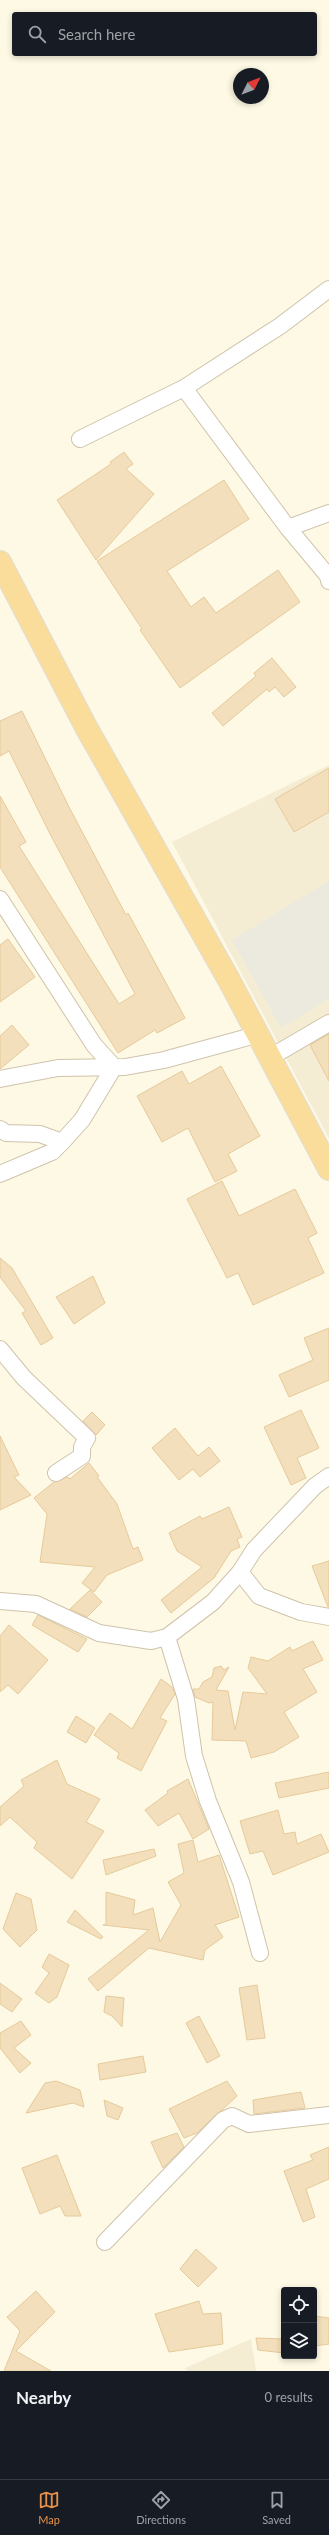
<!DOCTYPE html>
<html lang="en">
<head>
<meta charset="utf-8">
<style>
  body { margin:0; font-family:Lato,sans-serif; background:#20242c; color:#f1f3f6 }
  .controls { position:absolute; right:12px; bottom:12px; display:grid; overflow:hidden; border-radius:4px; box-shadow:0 2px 6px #0003 }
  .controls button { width:36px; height:36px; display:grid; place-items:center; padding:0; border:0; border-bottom:1px solid #363941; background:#171b24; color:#f1f3f6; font:20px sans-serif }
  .compass { position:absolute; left:233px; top:68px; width:36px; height:36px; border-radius:50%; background:#171b24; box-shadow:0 2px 6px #0003; rotate:48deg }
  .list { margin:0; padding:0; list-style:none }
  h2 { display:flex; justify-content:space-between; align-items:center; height:52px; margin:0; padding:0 16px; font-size:17px }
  h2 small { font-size:13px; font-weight:400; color:#9ea1a6 }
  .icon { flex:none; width:22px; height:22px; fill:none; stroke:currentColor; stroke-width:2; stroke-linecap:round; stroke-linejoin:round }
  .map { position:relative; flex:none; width:329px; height:2371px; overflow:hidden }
  .search { position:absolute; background:#171b24; box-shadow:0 2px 6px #0003; left:12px; right:12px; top:12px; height:44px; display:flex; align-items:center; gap:10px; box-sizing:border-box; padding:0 14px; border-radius:4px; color:#9ea1a6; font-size:15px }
  .sheet { height:108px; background:#171b24 }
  nav { display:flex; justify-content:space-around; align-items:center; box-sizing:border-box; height:56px; border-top:1px solid #363941; background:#171b24; font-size:11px; color:#9ea1a6 }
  nav a { display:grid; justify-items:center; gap:2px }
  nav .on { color:#e99247 }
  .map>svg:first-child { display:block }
  .residential { fill:#f5edd3 }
  .industrial { fill:#ece9df }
  .building { fill:#f3dfbb; stroke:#e6ca9b }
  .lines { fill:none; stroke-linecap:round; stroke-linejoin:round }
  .minor-casing { stroke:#cfc3ab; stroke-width:18 }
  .trunk-casing { stroke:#e1ddd7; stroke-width:24 }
  .minor { stroke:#fff; stroke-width:16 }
  .trunk { stroke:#fadc9b; stroke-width:22 }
</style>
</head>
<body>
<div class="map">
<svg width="329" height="2371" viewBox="0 0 329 2371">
  <rect width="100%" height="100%" fill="#fdf9e4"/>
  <g class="residential">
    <path d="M329 765V1139L172 842Z"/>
    <path d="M251 2339 256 2371H187L185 2368Z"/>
  </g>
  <path class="industrial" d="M329 881V999L281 1028 232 940Z"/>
  <g class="building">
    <path d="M124 452 133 464 126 469 154 494 96 560 57 500 111 464 110 462Z"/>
    <path d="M224 480 249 519 167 571 191 607 204 597 216 613 278 570 300 602 180 688 140 630 142 629 97 561Z"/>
    <path d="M272 658 296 687 284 697 275 687 269 692 267 689 223 726 212 713 256 676 254 673Z"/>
    <path d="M22 711 69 807 126 915 128 913 185 1018 157 1033 155 1030 118 1053 0 867V796L26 842 19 846 119 1004 135 994 48 830 9 751 0 756V721Z"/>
    <path d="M329 768V812L294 832 275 799Z"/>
    <path d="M8 939 35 977 0 1002V945Z"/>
    <path d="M12 1025 29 1045 0 1069V1036Z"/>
    <path d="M329 1034V1081L310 1045Z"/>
    <path d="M221 1066 260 1136 228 1154 237 1171 215 1182 188 1128 162 1142 137 1096 182 1071 189 1084Z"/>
    <path d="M222 1181 239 1216 295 1189 317 1233 308 1238 324 1273 253 1305 238 1273 227 1278 187 1199Z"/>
    <path d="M0 1258 12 1268 53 1338 41 1345 22 1313 26 1311 0 1277Z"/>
    <path d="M93 1276 105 1303 74 1324 56 1297Z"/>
    <path d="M329 1328V1380L289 1397 279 1375 313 1360 304 1338Z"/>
    <path d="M301 1410 319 1448 297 1458 306 1478 291 1485 264 1427Z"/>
    <path d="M92 1412 105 1425 96 1435 83 1421Z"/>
    <path d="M175 1428 198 1456 209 1447 220 1461 200 1477 193 1469 179 1480 152 1448Z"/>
    <path d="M0 1436 19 1475 14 1477 31 1495 0 1510Z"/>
    <path d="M89 1463 99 1476 97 1477 117 1504 133 1549 138 1547 143 1560 107 1575 94 1592 82 1583 95 1567 40 1562 47 1514 34 1498 54 1482 68 1477 70 1479Z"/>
    <path d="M229 1507 242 1537 237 1539 240 1547 231 1551 214 1578 171 1613 161 1600 202 1567 177 1551 169 1533 200 1516 202 1519Z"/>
    <path d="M329 1561V1607H328L312 1566Z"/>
    <path d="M90 1590 102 1602 87 1617 70 1609Z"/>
    <path d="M38 1615 87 1639 78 1652 32 1625Z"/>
    <path d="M9 1625 48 1660 18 1694 8 1685 0 1692V1636Z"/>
    <path d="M313 1641 323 1660 303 1669 317 1692 284 1712 299 1737 274 1752 251 1758 246 1741 212 1740 213 1702 209 1703 195 1697 193 1689H199L203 1682 212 1677 214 1668 221 1666 224 1670 229 1667 216 1690 228 1691 235 1730 243 1692 267 1694 248 1668 251 1657 268 1661 290 1647 292 1651Z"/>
    <path d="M161 1679 172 1687 175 1694 160 1718 167 1721 141 1771 117 1758 119 1753 94 1735 110 1713 132 1729Z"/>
    <path d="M76 1716 95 1728 86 1743 67 1732Z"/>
    <path d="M57 1760 67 1784 100 1799 86 1822 104 1831 72 1879 34 1848 37 1842 10 1817 0 1826V1807L24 1786 21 1780Z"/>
    <path d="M329 1772V1788L279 1798 275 1783Z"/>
    <path d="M188 1779 209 1829 193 1839 179 1813 158 1826 145 1810 168 1793 167 1791Z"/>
    <path d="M278 1810 284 1834 295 1832 297 1844 321 1834 329 1852 273 1875 263 1851 250 1854 240 1821Z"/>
    <path d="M193 1840 198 1862 219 1855 239 1917 215 1925 223 1937 205 1950 203 1960 149 1948 98 1991 88 1979 149 1930 103 1925 106 1924V1892L135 1900 133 1915 153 1908 160 1942 181 1905 168 1882 184 1873 178 1844Z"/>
    <path d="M154 1849 156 1856 106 1875 103 1860Z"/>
    <path d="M16 1893 31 1899 37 1930 20 1947 3 1929Z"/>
    <path d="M75 1910 103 1937 101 1939 67 1922Z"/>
    <path d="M49 1954 69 1965 57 1997 49 2003 35 1993 49 1973 42 1967Z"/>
    <path d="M0 1983 22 1999 12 2012 0 2004Z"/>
    <path d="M257 1985 265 2038 247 2040 239 1988Z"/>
    <path d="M106 1996 124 1998 122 2027 112 2016 104 2012Z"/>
    <path d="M199 2016 220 2056 207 2063 186 2023Z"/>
    <path d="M21 2021 31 2035 14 2048 31 2063 20 2073 0 2048V2033Z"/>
    <path d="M143 2056 146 2072 100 2080 98 2064Z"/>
    <path d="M56 2081 80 2090 84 2107 73 2103 26 2113 45 2083Z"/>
    <path d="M227 2081 237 2096 197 2133 184 2138 169 2109Z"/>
    <path d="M301 2092 305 2108 254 2114 253 2100Z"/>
    <path d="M104 2100 123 2108 118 2120 107 2116Z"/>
    <path d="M177 2133 184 2147 163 2168 151 2142Z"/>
    <path d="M329 2147V2179L306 2189 315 2217 303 2222 284 2171 313 2160 310 2155Z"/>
    <path d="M57 2155 81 2216H65L60 2206 40 2214 22 2168Z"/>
    <path d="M196 2249 217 2268 198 2287 180 2269Z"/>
    <path d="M36 2291 55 2312 16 2351 51 2371H4L20 2331 7 2317Z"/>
    <path d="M199 2301 203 2314 221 2313 223 2344 169 2352 155 2314Z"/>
    <path d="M314 2316 329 2318V2344L314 2346Z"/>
    <path d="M256 2338 283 2339 284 2353 258 2350Z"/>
  </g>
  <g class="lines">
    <defs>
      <g id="minor">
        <path d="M184 388 288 528 328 576 329 581"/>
        <path d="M80 439 184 388 280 326 329 289"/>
        <path d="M288 528 329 513"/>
        <path d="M0 899 94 1045 114 1067 82 1120 62 1142 40 1134 6 1133 0 1129"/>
        <path d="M269 1058 329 1023"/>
        <path d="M0 1079 58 1068 125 1067 164 1060 256 1035"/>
        <path d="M0 1174 52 1152 62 1142"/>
        <path d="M0 1349 24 1378 87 1438 82 1447V1456L56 1473"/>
        <path d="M240 1572 259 1596 301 1612 329 1617"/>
        <path d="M0 1601 36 1604 99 1633 151 1641 167 1637 213 1602 240 1572 254 1550 315 1486 329 1476"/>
        <path d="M167 1637 186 1699 194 1756 208 1801 241 1882 260 1953"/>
        <path d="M105 2242 223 2120 232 2116 249 2124 329 2115"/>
      </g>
      <path id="trunk" d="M0 562 86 727 229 980 329 1169"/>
    </defs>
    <use href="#minor" class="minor-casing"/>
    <use href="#trunk" class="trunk-casing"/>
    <use href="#minor" class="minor"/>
    <use href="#trunk" class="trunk"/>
  </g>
</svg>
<div class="controls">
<button><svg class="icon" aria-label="locate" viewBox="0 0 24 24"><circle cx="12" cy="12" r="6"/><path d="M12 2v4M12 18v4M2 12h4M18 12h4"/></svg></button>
<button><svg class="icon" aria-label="layers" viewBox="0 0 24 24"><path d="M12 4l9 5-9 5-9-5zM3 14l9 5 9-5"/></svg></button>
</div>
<svg class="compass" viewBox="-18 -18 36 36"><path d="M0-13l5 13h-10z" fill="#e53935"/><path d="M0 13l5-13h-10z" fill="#9ea1a6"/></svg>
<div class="search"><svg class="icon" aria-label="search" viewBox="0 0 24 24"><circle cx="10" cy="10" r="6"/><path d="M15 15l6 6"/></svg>Search here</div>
</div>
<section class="sheet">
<h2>Nearby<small>0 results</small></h2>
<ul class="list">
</ul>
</section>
<nav>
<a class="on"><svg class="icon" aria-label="map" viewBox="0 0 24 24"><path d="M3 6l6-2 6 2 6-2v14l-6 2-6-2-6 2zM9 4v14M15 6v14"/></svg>Map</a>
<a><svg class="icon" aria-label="directions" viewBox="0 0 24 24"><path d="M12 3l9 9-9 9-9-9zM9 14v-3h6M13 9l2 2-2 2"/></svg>Directions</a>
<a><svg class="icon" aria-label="saved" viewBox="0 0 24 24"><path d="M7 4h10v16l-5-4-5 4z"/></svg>Saved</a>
</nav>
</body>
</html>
